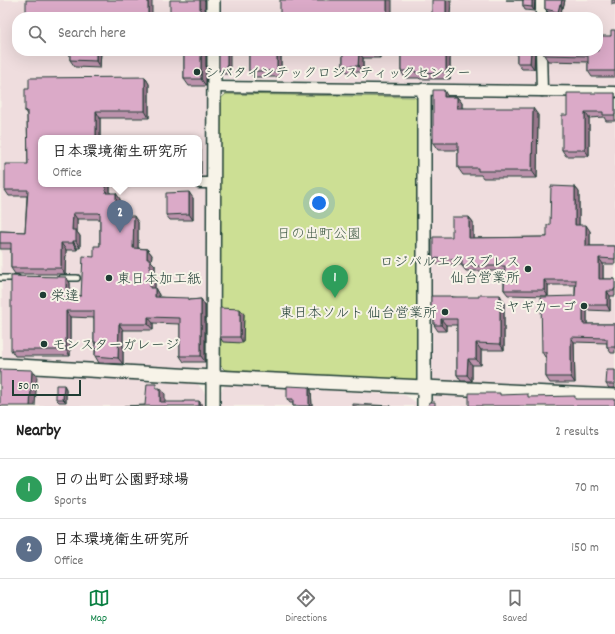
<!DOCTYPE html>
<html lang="en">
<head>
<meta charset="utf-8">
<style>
  body { margin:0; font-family:Dekko,"Klee One",sans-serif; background:#f2f2f2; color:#222 }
  .scale { position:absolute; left:12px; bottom:10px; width:69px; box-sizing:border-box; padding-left:4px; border:2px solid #1f3d34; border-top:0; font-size:11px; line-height:14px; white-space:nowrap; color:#1f3d34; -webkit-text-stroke:3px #f7f3e8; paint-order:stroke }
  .you { position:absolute; left:319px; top:203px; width:14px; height:14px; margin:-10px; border:3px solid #fff; border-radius:50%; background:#1a73e8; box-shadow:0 0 0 6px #1a73e833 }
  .badge { display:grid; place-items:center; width:26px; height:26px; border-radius:50%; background:#0b8043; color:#fff; font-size:13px; font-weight:700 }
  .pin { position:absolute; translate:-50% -33px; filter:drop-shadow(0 1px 2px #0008) }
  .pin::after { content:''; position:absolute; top:21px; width:14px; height:12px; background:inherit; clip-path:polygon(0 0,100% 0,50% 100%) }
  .popup { position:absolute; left:38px; top:135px; width:164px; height:52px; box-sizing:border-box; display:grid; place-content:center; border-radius:8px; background:#fff; filter:drop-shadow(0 1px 3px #0005); font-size:13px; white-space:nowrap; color:#767676 }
  .popup b { font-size:15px; color:#222 }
  .popup::after { content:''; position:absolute; left:50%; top:100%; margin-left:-8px; border:8px solid transparent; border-top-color:#fff }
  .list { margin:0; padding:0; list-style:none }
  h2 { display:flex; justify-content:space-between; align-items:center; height:52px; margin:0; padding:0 16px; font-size:17px }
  h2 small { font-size:13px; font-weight:400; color:#767676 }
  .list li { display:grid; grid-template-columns:26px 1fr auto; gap:12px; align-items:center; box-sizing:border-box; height:60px; padding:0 16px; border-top:1px solid #e0e0e0 }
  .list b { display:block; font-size:15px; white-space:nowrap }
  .list p { margin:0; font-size:13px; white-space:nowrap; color:#767676 }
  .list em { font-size:13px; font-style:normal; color:#767676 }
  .icon { flex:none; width:22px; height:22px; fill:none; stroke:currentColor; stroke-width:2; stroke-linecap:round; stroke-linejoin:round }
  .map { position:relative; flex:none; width:615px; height:406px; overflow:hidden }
  .search { position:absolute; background:#fff; box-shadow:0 4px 16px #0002; left:12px; right:12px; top:12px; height:44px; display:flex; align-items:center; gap:10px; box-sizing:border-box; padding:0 14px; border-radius:16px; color:#767676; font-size:15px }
  .sheet { height:172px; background:#fff }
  nav { display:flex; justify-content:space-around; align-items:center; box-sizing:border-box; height:56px; border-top:1px solid #e0e0e0; background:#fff; font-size:11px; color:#767676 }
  nav a { display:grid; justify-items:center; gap:2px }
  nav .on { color:#0b8043 }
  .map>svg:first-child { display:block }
  .built { fill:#efddde; fill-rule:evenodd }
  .green { fill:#ccdf94; stroke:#768e64 }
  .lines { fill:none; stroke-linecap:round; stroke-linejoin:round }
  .service-casing { stroke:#1f3d34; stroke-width:8 }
  .minor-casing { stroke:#1f3d34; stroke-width:13 }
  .tertiary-casing { stroke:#1f3d34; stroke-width:16 }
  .service { stroke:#f7f3e8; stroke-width:5 }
  .minor { stroke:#f7f3e8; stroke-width:10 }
  .tertiary { stroke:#f7f3e8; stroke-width:13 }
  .wall { fill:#bc92ac; stroke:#1f3d34 }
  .shaded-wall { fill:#99778c; stroke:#1f3d34 }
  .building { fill:#dbaac8; stroke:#1f3d34 }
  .poi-dot { fill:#1f3d34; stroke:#f7f3e8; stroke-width:1.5 }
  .labels { text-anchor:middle; stroke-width:4; stroke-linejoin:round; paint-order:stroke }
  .poi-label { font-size:14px; fill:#1f3d34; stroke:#f7f3e8; text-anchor:start }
  .park-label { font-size:14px; fill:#425d47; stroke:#f7f3e8 }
</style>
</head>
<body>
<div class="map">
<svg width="615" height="406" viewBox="0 0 615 406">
  <rect width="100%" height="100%" fill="#f7f3e8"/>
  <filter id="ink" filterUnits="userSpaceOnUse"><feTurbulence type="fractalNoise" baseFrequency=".025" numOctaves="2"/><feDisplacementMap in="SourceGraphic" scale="8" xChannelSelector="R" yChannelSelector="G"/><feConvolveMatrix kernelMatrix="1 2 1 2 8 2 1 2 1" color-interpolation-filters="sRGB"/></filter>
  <g filter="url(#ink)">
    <g class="built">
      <path d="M0 0H209V17H17V51H209L210 361 202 371 2 361ZM41 138H199V184H41Z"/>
      <rect x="218" y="0" width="319" height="17"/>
      <path d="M544 0H615V87L544 86V51H598V17H544Z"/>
      <path d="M218 51H537V85L226 80 218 73Z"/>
      <path d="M437 95 615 98V391L437 384 429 377V103Z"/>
      <path d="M0 371 197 383 205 393V406H0Z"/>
      <path d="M226 384 405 395 419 404V406H220V392Z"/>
      <path d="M435 395 615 404V406H428V402Z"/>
    </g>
    <path class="green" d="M226 94 414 97 420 101V376L415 382 225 370 219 364V100Z"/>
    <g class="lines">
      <defs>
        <g id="service">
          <path d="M0 278H17"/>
          <path d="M61 278H77"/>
        </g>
        <g id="minor">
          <path d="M541 0V17"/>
          <path d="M541 51 542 91"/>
          <path d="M214 87 615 92"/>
          <path d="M199 183H213"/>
        </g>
        <g id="tertiary">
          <path d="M213 0V17"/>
          <path d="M424 90V406"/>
          <path d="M0 365 213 377 615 396"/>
          <path d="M213 406 214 51"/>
        </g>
      </defs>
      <use href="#service" class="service-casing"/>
      <use href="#minor" class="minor-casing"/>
      <use href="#tertiary" class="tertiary-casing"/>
      <use href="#service" class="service"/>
      <use href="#minor" class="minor"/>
      <use href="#tertiary" class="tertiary"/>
    </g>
    <g class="wall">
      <path d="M506 0H535L534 11 525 10 523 6V0Z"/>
      <path d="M545 0H565L563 8H562L560 16 548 12 545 9Z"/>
      <path d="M615 30V77H592L588 71V62L548 61 544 55 611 36Z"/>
      <path d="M70 51H101L100 68 75 67 70 60Z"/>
      <path d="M184 51 206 86H189L184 79Z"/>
      <path d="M219 51 230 74H222L219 71Z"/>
      <path d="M249 51H279L281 54V77H253L249 71Z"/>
      <path d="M343 51H380V58H363V72H347L343 66Z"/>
      <path d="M398 51H450V79H420L419 78H405L401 71V56Z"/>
      <path d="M517 51H535L534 69H522L517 63Z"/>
      <path d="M145 77 149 84V118H100V138H41V184H109L110 185V193L120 199V216L138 222V248L147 249 152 255 151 261 155 265V288L159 295V297L191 300 201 299 205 306V362H184L180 356V324L153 323V330H123V364L99 363 95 356V345L94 342V318L70 317V356H15L11 350 66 277 70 283V296H81L94 257 100 246V219H77V232L80 236V248H77V250H66L65 274H15L11 268V249H0V231L25 232 27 196H9L5 190 28 164 27 115 25 111 29 89Z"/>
      <path d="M615 93V121H606L604 117 589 118V156H566L562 150 567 115Z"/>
      <path d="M448 97H457L462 103V108L538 115 537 178H483L481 175H463L458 168V150H438L433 143Z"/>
      <path d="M575 187 579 192V225L590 231V246H615V264H603V279H615V296H610V311L587 310V324H615V353H611L607 347V343L574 342 575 383H550L546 377V357H545L542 352 575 296V285H548V296L508 295 504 290V271H466L462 266V265L436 264 433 258 452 237 469 217 473 222V238L547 237 550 225Z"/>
      <path d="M193 198V220H170L166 215Z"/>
      <path d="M451 296 452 297 504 302V350H481V365H472V381H461L457 375V325H446V331H438L434 325V319L431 315Z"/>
      <path d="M244 314 243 343 223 342 220 337Z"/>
      <path d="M615 370V388H609L606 384Z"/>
      <path d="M64 385 66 389V402H59L56 399Z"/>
      <path d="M311 390 312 406H293V403H290L287 399Z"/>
    </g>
    <g class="shaded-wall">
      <rect x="148" y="0" width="4" height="17"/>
      <path d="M200 0H205V17H202L200 10Z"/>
      <rect x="387" y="0" width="5" height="17"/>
      <path d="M446 0H451L450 17H446Z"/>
      <path d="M532 0H535L534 11 532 7Z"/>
      <path d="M562 0H565L563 8 561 4Z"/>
      <path d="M560 4 562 8 560 16 558 12Z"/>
      <path d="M96 51H101L100 68 96 61Z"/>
      <path d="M201 51H206V86L201 79Z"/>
      <path d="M227 51H230V74L227 71Z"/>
      <path d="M277 51H279L281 54V77L277 71Z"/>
      <path d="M375 51H380V58L375 52Z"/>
      <path d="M446 51H450V79L446 72Z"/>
      <path d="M531 51H535L534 69 530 63Z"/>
      <path d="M359 52 363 58V72L358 66Z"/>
      <path d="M145 77 149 84V118L145 111Z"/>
      <path d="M444 90 448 97H444Z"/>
      <path d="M457 97 462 103V115L457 108Z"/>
      <path d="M533 108 538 115 537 178 532 171Z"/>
      <path d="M96 111 100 118V138H96Z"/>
      <path d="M585 112 589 118V156L585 150Z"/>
      <path d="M199 148 201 150V175L199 173Z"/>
      <path d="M106 184H109L110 185V199L106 193Z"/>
      <path d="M575 187 579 192V231L575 225Z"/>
      <path d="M189 192 193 198V220L189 214Z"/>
      <path d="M116 193 120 199V222L116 216Z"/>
      <path d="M73 213 77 219V232L80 236V248L76 241 72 230Z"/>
      <path d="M134 216 138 222V255L133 248Z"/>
      <path d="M469 217 473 222V244L469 238Z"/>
      <path d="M586 225 590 231V252L586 246Z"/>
      <path d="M73 241 77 248V250L73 243Z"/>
      <path d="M61 243 66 250 65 274 61 268Z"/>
      <path d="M147 249 152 255 151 261 155 265V295L150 288 147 259Z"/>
      <path d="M599 258 603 264V284L599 279Z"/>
      <path d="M66 277 70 283V302L66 296Z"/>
      <path d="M544 280 548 285V296L544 290Z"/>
      <path d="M155 288 159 295V304L155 297Z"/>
      <path d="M607 291 610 296V311L607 305Z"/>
      <path d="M500 295 504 302V350L500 344Z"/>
      <path d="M201 299 205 306V362L201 356Z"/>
      <path d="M583 305 587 310V329L583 324Z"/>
      <path d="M240 309 244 314 243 343 240 337Z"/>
      <path d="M66 311 70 317V356L66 350Z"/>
      <path d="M148 317 153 323V330L148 324Z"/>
      <path d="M441 319 446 325V331L441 325Z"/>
      <path d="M119 324 123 330V364L118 358Z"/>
      <path d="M571 337 574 342 575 383 571 377Z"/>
      <path d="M476 343 481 350V365L476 359Z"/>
      <path d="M468 359 472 365V381L467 375Z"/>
      <path d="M32 370 37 377 35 406H30Z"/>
      <path d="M64 385 66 389V402L63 399Z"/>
      <path d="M309 387 311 390 312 406H309Z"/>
      <path d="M160 388 165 394V406L160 402Z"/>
      <path d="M199 401 203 406H199Z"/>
    </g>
    <g class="building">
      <rect x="26" y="0" width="122" height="17"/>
      <path d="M170 0H200V10L202 15V17H170Z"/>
      <rect x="280" y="0" width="107" height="17"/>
      <rect x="432" y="0" width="14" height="17"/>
      <path d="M523 0H532V7L523 6Z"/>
      <path d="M545 0H562L561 4H560L558 12 545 9Z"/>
      <rect x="612" y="0" width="3" height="4"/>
      <path d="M611 30H615V71H588V56L544 55 543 51H598V36H611Z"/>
      <path d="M70 51H96V61L70 60Z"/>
      <rect x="184" y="51" width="17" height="28"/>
      <rect x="219" y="51" width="8" height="20"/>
      <rect x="249" y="51" width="28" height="20"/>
      <path d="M343 51H375V52H359L358 66H343Z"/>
      <path d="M398 51H446V72L416 73V71H401V52H398Z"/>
      <path d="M517 51H531L530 63H517Z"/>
      <path d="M145 77V111H96V138H41V184H106V193H116V216H134L133 248 147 249V259H150V288H155V297L189 298V300L201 299V356H180V318L148 317V324H119L118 358 95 356 96 342H94V311H66V350H11V276L66 277V296H81L83 256 94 257V246H100V214L99 213H73L72 230H76V241H73V243H61V268H11V243H0V231L25 232 28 190H5V164H28L27 111H25V89H29V78Z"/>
      <path d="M433 90H444V97H457V108H533L532 171H478V168H458V143H433Z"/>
      <path d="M567 93H615V115H603V112H585V150H562V115H567Z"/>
      <path d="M551 186 575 187V225H586V246H615V259L599 258V279H615V289H614V291H607V305H583V324H615V347H607V339H605V338L571 337V377H546V352H542L541 297 575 296 576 280H544V290H504L505 266H462V260L433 258V237H452V217H469V238L547 237V225H550Z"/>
      <path d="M189 192V214L166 215V193Z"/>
      <path d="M479 295H500V344L476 343V359H468L467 375H457V319H441V325H434V315H431V296H451V297H479Z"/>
      <path d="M220 308 240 309V337H220Z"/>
      <path d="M0 369 32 370 30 406H0Z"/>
      <path d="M607 370H615V384H606Z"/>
      <path d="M147 384H156V388H160V402H184V401H199V406H124L145 405Z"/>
      <path d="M56 385H64L63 399H56Z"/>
      <path d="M287 386 309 387V406H293V399H287Z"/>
      <path d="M469 393H500V395L528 394V397L575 396V399H615V406H469Z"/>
      <path d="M429 402H435V406H428Z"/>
      <path d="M353 404 391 406H353Z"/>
    </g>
  </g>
  <g class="poi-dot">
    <circle cx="197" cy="72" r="4"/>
    <circle cx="528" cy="269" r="4"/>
    <circle cx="109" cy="278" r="4"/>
    <circle cx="43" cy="295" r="4"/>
    <circle cx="584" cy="306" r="4"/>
    <circle cx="445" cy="312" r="4"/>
    <circle cx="44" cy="344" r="4"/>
  </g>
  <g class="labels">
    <g class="poi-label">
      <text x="205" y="77">シバタインテックロジスティックセンター</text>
      <text x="520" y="266" text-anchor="end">ロジパルエクスプレス<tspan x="520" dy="16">仙台営業所</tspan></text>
      <text x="117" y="283">東日本加工紙</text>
      <text x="51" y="300">栄達</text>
      <text x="576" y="311" text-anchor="end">ミヤギカーゴ</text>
      <text x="437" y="317" text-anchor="end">東日本ソルト 仙台営業所</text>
      <text x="52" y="349">モンスターガレージ</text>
    </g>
    <g class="park-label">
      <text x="319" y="238">日の出町公園</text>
    </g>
  </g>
</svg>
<div class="scale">50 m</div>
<div class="you"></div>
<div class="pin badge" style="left:335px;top:298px;background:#2e9e5b">1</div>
<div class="pin badge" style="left:120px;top:233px;background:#5c6f8a">2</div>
<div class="popup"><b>日本環境衛生研究所</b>Office</div>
<div class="search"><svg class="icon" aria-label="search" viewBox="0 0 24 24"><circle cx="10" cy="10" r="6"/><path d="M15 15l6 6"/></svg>Search here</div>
</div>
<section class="sheet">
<h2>Nearby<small>2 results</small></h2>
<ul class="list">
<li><span class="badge" style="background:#2e9e5b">1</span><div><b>日の出町公園野球場</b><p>Sports</p></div><em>70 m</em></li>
<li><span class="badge" style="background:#5c6f8a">2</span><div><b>日本環境衛生研究所</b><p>Office</p></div><em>150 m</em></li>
</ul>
</section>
<nav>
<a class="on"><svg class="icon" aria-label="map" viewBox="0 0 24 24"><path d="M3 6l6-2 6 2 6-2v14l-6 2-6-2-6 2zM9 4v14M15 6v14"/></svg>Map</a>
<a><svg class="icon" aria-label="directions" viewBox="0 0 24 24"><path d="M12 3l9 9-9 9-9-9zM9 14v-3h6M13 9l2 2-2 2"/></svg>Directions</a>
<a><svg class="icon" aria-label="saved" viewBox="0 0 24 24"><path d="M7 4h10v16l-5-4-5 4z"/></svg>Saved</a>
</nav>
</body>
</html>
